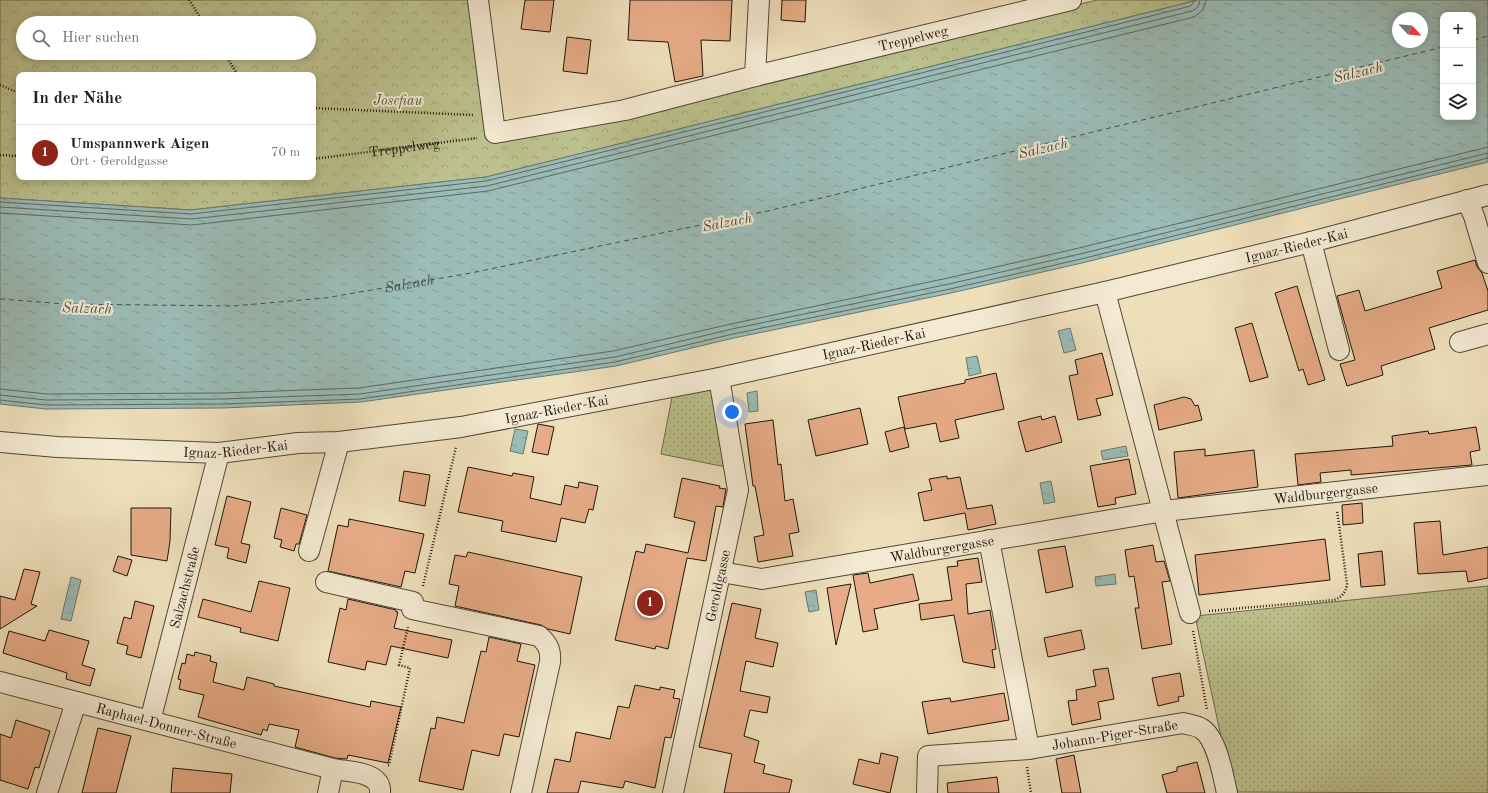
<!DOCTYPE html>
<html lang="de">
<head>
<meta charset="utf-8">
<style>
  body { margin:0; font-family:"Old Standard TT",serif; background:#f2f2f2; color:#202124 }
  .controls { position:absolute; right:12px; top:12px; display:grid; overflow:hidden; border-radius:8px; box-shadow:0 2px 10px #0003 }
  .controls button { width:36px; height:36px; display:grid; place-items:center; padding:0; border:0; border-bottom:1px solid #e0e0e0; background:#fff; color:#202124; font:20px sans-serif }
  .compass { position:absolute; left:1392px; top:12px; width:36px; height:36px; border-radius:50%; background:#fff; box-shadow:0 2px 10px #0003; rotate:116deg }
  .you { position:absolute; left:732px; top:412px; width:14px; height:14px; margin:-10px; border:3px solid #fff; border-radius:50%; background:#1a73e8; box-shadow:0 0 0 6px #1a73e833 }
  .badge { display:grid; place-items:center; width:26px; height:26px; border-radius:50%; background:#8f2418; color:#fff; font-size:13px; font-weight:700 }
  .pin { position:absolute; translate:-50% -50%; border:2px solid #fff; box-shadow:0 1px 4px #0006 }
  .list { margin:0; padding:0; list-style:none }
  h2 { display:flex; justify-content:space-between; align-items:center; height:52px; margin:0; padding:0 16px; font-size:17px }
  h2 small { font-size:13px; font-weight:400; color:#757577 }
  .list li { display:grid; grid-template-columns:26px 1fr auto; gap:12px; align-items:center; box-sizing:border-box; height:56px; padding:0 16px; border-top:1px solid #e0e0e0 }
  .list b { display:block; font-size:15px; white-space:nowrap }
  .list p { margin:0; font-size:13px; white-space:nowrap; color:#757577 }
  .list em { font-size:13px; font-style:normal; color:#757577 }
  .icon { flex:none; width:22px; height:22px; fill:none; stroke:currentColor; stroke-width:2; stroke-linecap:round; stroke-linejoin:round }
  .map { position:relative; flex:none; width:1488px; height:793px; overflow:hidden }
  .search { position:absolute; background:#fff; box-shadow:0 2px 10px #0003; left:16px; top:16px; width:300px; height:44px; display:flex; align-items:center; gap:10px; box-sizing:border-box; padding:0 14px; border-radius:22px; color:#757577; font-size:15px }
  .panel { position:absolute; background:#fff; box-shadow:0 2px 10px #0003; left:16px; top:72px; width:300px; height:108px; border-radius:8px }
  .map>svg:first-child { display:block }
  .grass { fill:url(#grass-dots); stroke:#6c6b4c }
  .forest { fill:url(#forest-crowns); stroke:#6c6b4c; fill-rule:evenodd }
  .water { fill:url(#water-ripples); stroke:#697973; fill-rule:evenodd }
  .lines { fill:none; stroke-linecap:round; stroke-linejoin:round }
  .shore { stroke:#5c6862; stroke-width:1 }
  .ferry { stroke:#494f48; stroke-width:1; stroke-dasharray:5 4; stroke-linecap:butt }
  .building { fill:#e7ac87; stroke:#1d150c }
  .minor-casing { stroke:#514838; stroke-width:22 }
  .path { stroke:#1d150c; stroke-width:2.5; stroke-dasharray:1 2; stroke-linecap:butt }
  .minor { stroke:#f4ead3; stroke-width:20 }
  .labels { text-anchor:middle; stroke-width:4; stroke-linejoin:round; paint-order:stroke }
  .street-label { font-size:14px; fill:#1d150c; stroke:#f4ead3 }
  .park-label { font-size:14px; font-style:italic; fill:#555139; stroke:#f4ead3 }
  .water-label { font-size:15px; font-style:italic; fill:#494f48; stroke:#f4ead3 }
</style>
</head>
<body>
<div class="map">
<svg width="1488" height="793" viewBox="0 0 1488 793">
  <defs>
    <pattern id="grass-dots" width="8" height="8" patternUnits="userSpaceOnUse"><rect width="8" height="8" fill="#bcc18d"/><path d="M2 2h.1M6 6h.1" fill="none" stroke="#a1a578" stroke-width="1.8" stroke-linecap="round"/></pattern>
    <pattern id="forest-crowns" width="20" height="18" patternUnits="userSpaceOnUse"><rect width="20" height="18" fill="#bcc18d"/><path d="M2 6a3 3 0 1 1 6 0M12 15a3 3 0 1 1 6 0" fill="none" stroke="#a1a578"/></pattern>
    <pattern id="water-ripples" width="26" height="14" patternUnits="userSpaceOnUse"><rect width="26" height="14" fill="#9bbcb7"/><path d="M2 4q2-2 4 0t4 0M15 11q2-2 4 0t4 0" fill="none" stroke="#85a19c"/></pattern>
  </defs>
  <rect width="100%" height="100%" fill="#eedfbb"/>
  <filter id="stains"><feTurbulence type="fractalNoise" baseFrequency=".005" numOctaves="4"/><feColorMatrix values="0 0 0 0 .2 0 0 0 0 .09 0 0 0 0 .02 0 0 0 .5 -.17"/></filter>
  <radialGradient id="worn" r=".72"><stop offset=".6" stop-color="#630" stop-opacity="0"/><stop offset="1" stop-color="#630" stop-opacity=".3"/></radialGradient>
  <g class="grass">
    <path d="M709 389 713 393 726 467 661 454 673 392Z"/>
    <path d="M1488 586V793L1238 792 1228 769 1195 616Z"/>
  </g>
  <path class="forest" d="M0 0H470L491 139 742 86 1097 0H1198L486 177 191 210 0 198ZM23 23H309V53H23ZM19 75H313V177H19Z"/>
  <g class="water">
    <path d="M1198 0H1488V162L1082 263 951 293 734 338 616 366 361 402 223 408 46 409 0 404V198L191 210 486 177ZM1443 15H1473V117H1443ZM1398 18H1422V42H1398Z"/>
    <path d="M1070 328 1076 350 1064 353 1058 331Z"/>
    <path d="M977 356 981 373 969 376 966 358Z"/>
    <path d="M757 391 758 411 749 412 747 393Z"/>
    <path d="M515 429 528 431 523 454 510 451Z"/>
    <path d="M1126 446 1128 456 1103 460 1101 451Z"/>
    <path d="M1051 481 1055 502 1044 504 1040 483Z"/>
    <path d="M1115 574 1116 584 1096 586 1095 577Z"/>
    <path d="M71 577 81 580 71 621 61 619Z"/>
    <path d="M816 590 819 610 809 612 805 592Z"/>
  </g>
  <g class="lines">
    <g class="shore">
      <path d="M0 202 191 214 486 181 1191 6 1195 0"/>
      <path d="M0 207 192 219 487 186 1192 11 1198 7 1200 0"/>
      <path d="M0 213 192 225 488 191 1194 17 1203 10 1206 0"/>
      <path d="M0 389 47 394 222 393 359 388 613 351 731 324 948 278 1079 248 1488 147"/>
      <path d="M0 395 46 400 223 399 360 394 615 357 732 329 949 284 1080 254 1488 153"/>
      <path d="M0 400 46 405 223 404 360 399 615 362 733 334 950 289 1081 259 1488 158"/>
    </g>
    <g class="ferry">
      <path d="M1473 40 1488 36"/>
      <path id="s1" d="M0 299 66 304 233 306 325 298 471 273 772 210 1443 47"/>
    </g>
  </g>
  <g class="building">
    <path d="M525 0H554L550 32 521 29Z"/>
    <path d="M630 0H732L730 41 701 40 703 76 675 82 668 42 628 40Z"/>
    <path d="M782 0H806L805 22 781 20Z"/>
    <path d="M567 37 591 40 587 74 563 71Z"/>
    <path d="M1475 260 1477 267 1482 273 1488 291V310L1429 328 1435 349 1381 366 1383 375 1347 386 1340 364 1355 360 1337 296 1359 290 1365 311 1442 288 1437 271Z"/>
    <path d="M1297 286 1325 380 1308 385 1303 369 1299 371 1275 293Z"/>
    <path d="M1252 323 1268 377 1250 382 1235 328Z"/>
    <path d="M1102 353 1113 395 1096 399 1101 415 1078 420 1069 376 1078 374 1075 360Z"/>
    <path d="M996 373 1004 409 955 420 959 438 940 442 936 423 905 429 898 397 965 383V380Z"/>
    <path d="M1184 397 1191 399 1195 406 1198 405 1202 420 1159 430 1154 405Z"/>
    <path d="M860 408 868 444 816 456 808 420Z"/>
    <path d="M1041 416 1042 420 1055 416 1062 442 1026 452 1018 422Z"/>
    <path d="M773 420 778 465 781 464 785 501 793 499 799 532 789 534 793 556 758 562 754 537 764 535 755 486H753L745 424Z"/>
    <path d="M538 424 554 427 548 455 532 452Z"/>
    <path d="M904 427 909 447 890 452 885 432Z"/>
    <path d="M1476 427 1480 450 1470 452 1472 465 1351 475V470L1320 473 1321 482 1298 485 1295 454 1393 446 1392 436 1428 431 1429 434Z"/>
    <path d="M1205 449V456L1254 450 1258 487 1178 498 1174 452Z"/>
    <path d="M1129 459 1136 494 1115 498 1116 504 1098 507 1090 466Z"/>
    <path d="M468 467 512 476 513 473 534 477 530 498 561 505 565 485 578 488 579 482 598 486 593 510 589 509 585 523 561 518 556 542 501 531 503 521 458 512Z"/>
    <path d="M404 471 430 475 425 506 399 501Z"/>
    <path d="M947 476V479L960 477 967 509 992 505 996 524 968 530 965 513 924 521 918 493 932 490 929 479Z"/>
    <path d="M682 478 720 486 719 488 726 489 723 507 716 506 706 561 687 558 668 649 656 646 655 649 615 640 636 551 644 553 646 544 688 553 695 522 674 517Z"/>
    <path d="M227 496 251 502 241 543 250 545 246 563 227 558 229 548 215 545Z"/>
    <path d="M1362 503 1363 523 1343 525 1342 505Z"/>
    <path d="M131 508H171L170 541 167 561 131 555Z"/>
    <path d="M281 508 307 515 299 544H296L294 551 280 547 282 540 274 538Z"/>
    <path d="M349 519 424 534 415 573 405 571 401 587 328 571 338 525 348 527Z"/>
    <path d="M1440 521 1443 555 1488 547V578L1468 582 1466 571 1418 574 1414 523Z"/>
    <path d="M1325 539 1330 580 1199 595 1195 555Z"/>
    <path d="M1153 545 1156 562 1164 561 1170 581 1162 582 1172 644 1142 649 1135 608H1139L1134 576 1129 577 1125 550Z"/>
    <path d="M1065 546 1073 587 1046 593 1038 550Z"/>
    <path d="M1382 551 1385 585 1361 587 1358 554Z"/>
    <path d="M468 552 582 577 570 634 548 629 541 625 455 606 459 586 449 584 455 555 466 557Z"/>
    <path d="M118 556 132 560 127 576 113 571Z"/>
    <path d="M978 558 982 582 966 584 968 614 990 610 996 649 992 650 995 668 963 662 954 615 921 620 919 604 952 600 947 567 958 566 957 561Z"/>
    <path d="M24 569 40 572 31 604 37 606 0 629V596L15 600Z"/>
    <path d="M868 573 870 583 913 574 919 600 874 609 878 629 863 632 853 575Z"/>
    <path d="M259 581 290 588 278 641 240 632 241 628 198 617 203 599 251 612Z"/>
    <path d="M851 584 836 645 827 588Z"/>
    <path d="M348 599 396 610V612H398L394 628 452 640 448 658 391 646 386 665 367 661 365 670 328 662 340 608 346 610Z"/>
    <path d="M135 601 154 606 141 658 126 654 128 646 117 643 124 617 131 619Z"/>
    <path d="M732 603 761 609 755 638 778 643 773 667 746 661 740 691 770 697 767 713 750 710 744 736 759 741 754 762 765 765 763 773 792 780 789 793H724L732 754 699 747Z"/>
    <path d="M49 630 89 641 82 665 95 669 90 686 66 679 67 673 3 653 9 631 45 641Z"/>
    <path d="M1081 630 1085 649 1048 657 1044 638Z"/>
    <path d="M489 637 521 644 517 661 535 665 519 737 504 734 499 756 472 750 463 790 419 781 431 728 435 729 437 717 464 723 481 651 486 652Z"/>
    <path d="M195 652 211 656 210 661 217 663 213 682 244 690 247 677 274 684V686L370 707 371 701 401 707 388 763 348 755 347 759 335 758 295 747 299 730 269 724 267 731 263 729 261 735 198 717 204 695 179 689 181 680 178 679 182 663 185 664 187 654 194 656Z"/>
    <path d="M1108 668 1114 699 1098 702 1101 719 1072 725 1068 701 1077 700 1076 690 1096 686 1093 670Z"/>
    <path d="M1180 673 1184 696 1178 697 1179 701 1158 706 1152 678Z"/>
    <path d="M635 685 660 690V687L675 690 673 698 680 699 671 738 665 737 655 788 625 781 623 788 581 781 578 793H547L555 759 570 762 576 732 610 739 618 706 629 708Z"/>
    <path d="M1004 693 1009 720 928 734 922 702 950 698 951 702Z"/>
    <path d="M16 720 50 731 39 768 35 767 28 789 0 780V734L11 738Z"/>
    <path d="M98 728 131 736 116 793H82Z"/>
    <path d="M881 753 898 757 890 793 853 784 859 759 879 764Z"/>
    <path d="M1074 755 1081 793H1062L1056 759Z"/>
    <path d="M1197 762 1205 793H1167L1162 775 1177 771V767Z"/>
    <path d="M173 768 232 774 230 793H171Z"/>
    <path d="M997 777 999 793H948L947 783Z"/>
  </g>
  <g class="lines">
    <defs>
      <g id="minor">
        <path id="s3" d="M478 0 495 133 625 110 755 76 1071 0"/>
        <path d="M755 76 759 0"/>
        <path d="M1467 200 1474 216 1488 263"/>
        <path d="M1311 242 1339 350"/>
        <path d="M1105 292 1190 613"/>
        <path d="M1460 342 1488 334"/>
        <path id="s4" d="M0 442 57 447 219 453 298 443 339 442 461 427 719 378 1105 292 1311 242 1488 195"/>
        <path d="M989 540 1029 749"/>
        <path d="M309 551 339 442"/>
        <path id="s5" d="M721 572 762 579 1164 511 1488 475"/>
        <path d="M326 582 413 602 412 609 539 636C548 644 551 650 550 662L521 793"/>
        <path id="s6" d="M0 682 333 769C348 772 382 771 380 793"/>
        <path id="s7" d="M150 721 219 453"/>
        <path d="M47 793 76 702"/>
        <path d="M328 793 333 769"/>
        <path id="s8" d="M673 793 738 490 719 378"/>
        <path id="s9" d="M927 793 928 756 1029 749 1183 723C1189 725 1196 725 1202 729 1217 739 1223 775 1227 793"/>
      </g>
    </defs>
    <use href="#minor" class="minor-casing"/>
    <g class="path">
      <path d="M189 0 204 23"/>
      <path d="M224 53 238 75"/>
      <path d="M0 85 19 93"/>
      <path d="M313 108 473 115"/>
      <path d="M0 155 19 156"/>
      <path id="s2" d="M313 159 477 138"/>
      <path d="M423 586 456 447"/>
      <path d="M1209 611 1334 600C1342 597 1346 592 1347 584L1337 510"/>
      <path d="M1193 631 1207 710"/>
      <path d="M388 765H389L410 668 399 665 408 627"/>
      <path d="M1027 767 1031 793"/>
    </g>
    <use href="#minor" class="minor"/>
  </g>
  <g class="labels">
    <g class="street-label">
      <text dy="5" stroke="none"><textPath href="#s3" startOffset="563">Treppelweg</textPath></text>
      <text dy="5" stroke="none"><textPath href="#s2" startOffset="92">Treppelweg</textPath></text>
      <text dy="5" stroke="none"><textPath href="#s4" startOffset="1318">Ignaz-Rieder-Kai</textPath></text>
      <text dy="5" stroke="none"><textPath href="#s4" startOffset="884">Ignaz-Rieder-Kai</textPath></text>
      <text dy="5" stroke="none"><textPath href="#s4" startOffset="560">Ignaz-Rieder-Kai</textPath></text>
      <text dy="5" stroke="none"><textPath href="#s4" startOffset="236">Ignaz-Rieder-Kai</textPath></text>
      <text dy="5" stroke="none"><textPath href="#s5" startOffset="612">Waldburgergasse</textPath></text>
      <text dy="5" stroke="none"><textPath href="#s5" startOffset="224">Waldburgergasse</textPath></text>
      <text dy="5" stroke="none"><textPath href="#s8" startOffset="212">Geroldgasse</textPath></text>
      <text dy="5" stroke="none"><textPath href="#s7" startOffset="138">Salzachstraße</textPath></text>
      <text dy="5" stroke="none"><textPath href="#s6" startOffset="172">Raphael-Donner-Straße</textPath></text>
      <text dy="5" stroke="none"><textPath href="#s9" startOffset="225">Johann-Piger-Straße</textPath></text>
    </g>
    <g class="park-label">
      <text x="398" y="105">Josefiau</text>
    </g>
    <g class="water-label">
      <text transform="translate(1358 72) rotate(-13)" y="5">Salzach</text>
      <text transform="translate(1043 148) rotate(-13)" y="5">Salzach</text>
      <text transform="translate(727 222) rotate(-11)" y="5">Salzach</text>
      <text dy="5" stroke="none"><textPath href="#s1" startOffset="411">Salzach</textPath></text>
      <text transform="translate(87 308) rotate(2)" y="5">Salzach</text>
    </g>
  </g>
  <rect width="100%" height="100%" filter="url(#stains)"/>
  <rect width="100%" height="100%" fill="url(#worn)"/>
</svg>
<div class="controls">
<button>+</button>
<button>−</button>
<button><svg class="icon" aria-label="layers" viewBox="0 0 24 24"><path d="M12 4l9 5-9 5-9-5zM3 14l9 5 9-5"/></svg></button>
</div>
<svg class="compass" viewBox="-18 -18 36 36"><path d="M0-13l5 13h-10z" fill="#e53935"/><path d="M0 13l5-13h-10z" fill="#757577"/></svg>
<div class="you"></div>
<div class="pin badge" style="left:650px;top:603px">1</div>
<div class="search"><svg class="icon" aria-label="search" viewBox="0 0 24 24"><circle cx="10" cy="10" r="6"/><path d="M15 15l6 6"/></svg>Hier suchen</div>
<section class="panel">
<h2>In der Nähe<small></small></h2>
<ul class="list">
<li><span class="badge">1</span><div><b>Umspannwerk Aigen</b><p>Ort · Geroldgasse</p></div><em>70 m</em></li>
</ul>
</section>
</div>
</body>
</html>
